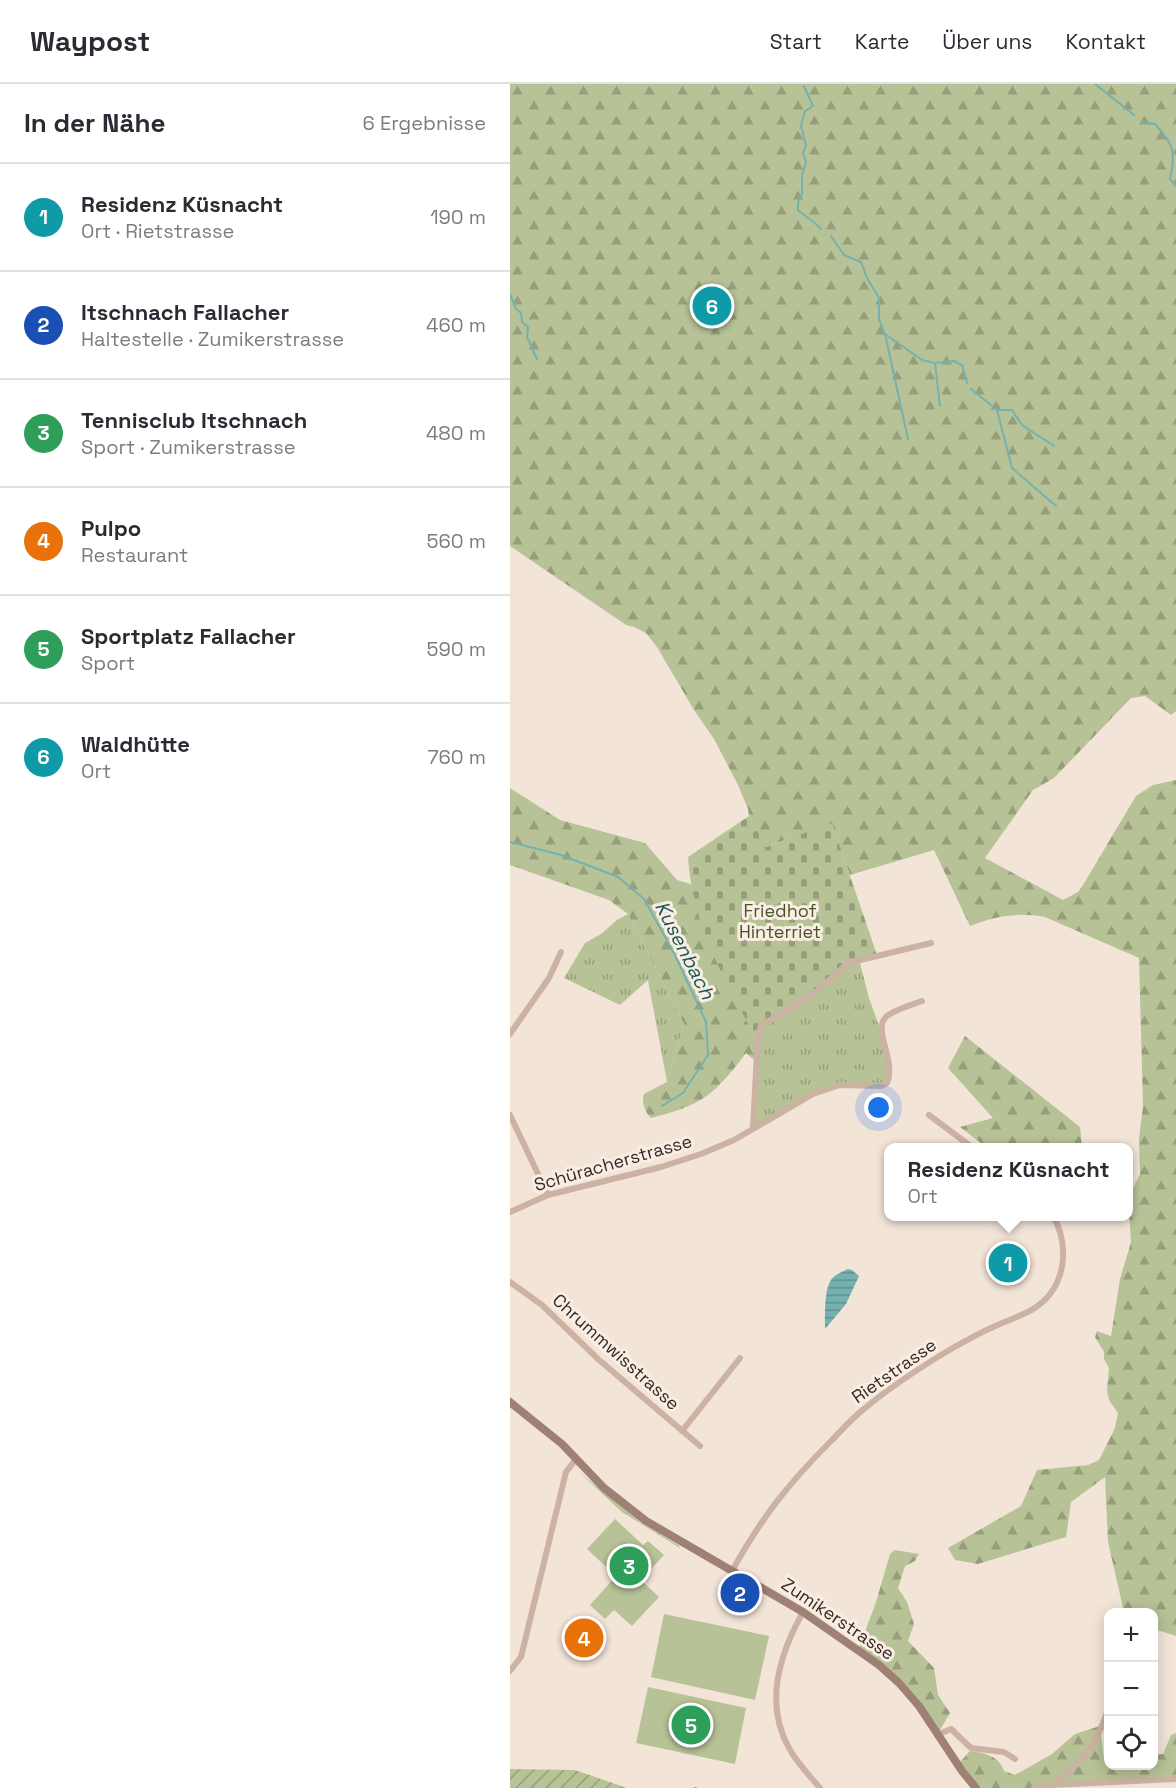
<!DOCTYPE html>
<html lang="de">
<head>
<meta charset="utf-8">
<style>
  body { margin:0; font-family:"Space Grotesk",sans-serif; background:#f2f2f3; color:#2b2b33 }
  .controls { position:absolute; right:18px; bottom:18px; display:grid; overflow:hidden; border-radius:12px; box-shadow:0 3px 15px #0003 }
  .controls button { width:54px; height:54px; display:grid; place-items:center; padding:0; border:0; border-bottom:2px solid #e1e1e2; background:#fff; color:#2b2b33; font:30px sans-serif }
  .you { position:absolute; left:369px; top:1024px; width:21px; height:21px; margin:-15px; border:4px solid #fff; border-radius:50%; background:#1a73e8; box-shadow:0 0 0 9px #1a73e833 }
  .badge { display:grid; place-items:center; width:39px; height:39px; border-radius:50%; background:#195958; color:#fff; font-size:20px; font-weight:700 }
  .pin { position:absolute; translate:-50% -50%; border:3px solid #fff; box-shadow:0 2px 6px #0006 }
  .popup { position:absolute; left:374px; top:1059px; width:249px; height:78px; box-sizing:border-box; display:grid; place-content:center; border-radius:12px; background:#fff; filter:drop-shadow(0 2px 4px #0005); font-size:20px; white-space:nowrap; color:#7c7c81 }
  .popup b { font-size:22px; color:#2b2b33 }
  .popup::after { content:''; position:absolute; left:50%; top:100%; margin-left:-12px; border:12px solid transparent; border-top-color:#fff }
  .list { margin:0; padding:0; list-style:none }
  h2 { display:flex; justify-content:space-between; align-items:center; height:78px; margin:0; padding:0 24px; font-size:26px }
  h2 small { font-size:20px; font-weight:400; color:#7c7c81 }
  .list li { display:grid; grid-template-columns:39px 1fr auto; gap:18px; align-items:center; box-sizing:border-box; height:108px; padding:0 24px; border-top:2px solid #e1e1e2 }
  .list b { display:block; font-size:22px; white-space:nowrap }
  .list p { margin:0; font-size:20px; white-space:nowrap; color:#7c7c81 }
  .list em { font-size:20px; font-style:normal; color:#7c7c81 }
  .icon { flex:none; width:33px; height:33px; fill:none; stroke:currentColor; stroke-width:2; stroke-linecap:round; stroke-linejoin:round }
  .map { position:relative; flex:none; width:666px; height:1704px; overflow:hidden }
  header { display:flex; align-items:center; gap:36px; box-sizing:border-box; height:84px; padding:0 30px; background:#fff; border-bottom:2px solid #e1e1e2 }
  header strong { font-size:28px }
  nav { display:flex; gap:33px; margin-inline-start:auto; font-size:21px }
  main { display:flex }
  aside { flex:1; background:#fff }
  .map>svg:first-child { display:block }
  .grass { fill:url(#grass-tufts) }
  .forest { fill:url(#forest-firs) }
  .cemetery { fill:url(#cemetery-stones) }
  .park { fill:#b7c297 }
  .garden { fill:url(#garden-furrows) }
  .water { fill:url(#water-rules) }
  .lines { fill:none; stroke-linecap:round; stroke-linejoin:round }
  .stream { stroke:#75b1af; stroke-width:2 }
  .street { stroke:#cbb2a3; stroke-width:6 }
  .secondary { stroke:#9f8074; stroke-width:8 }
  .labels { text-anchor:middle; stroke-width:6; stroke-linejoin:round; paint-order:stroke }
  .park-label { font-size:18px; fill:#495528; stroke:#faeee4 }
  .street-label { font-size:18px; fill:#362926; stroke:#faeee4 }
  .water-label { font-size:20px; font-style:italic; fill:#195958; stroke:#faeee4 }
</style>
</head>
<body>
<header>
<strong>Waypost</strong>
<nav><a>Start</a><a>Karte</a><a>Über uns</a><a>Kontakt</a></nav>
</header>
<main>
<aside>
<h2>In der Nähe<small>6 Ergebnisse</small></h2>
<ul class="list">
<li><span class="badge" style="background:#0f9aa8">1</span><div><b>Residenz Küsnacht</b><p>Ort · Rietstrasse</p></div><em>190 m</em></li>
<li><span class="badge" style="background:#1a4fb4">2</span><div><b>Itschnach Fallacher</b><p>Haltestelle · Zumikerstrasse</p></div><em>460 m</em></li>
<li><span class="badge" style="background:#2e9e5b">3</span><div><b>Tennisclub Itschnach</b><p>Sport · Zumikerstrasse</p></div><em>480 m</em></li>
<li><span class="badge" style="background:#e8710a">4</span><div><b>Pulpo</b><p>Restaurant</p></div><em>560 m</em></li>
<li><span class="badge" style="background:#2e9e5b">5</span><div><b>Sportplatz Fallacher</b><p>Sport</p></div><em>590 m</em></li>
<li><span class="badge" style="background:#0f9aa8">6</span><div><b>Waldhütte</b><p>Ort</p></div><em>760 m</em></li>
</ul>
</aside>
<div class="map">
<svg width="666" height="1704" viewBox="0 0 666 1704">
  <defs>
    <pattern id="grass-tufts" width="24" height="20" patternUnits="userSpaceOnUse" patternTransform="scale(1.5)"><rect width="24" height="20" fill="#b7c297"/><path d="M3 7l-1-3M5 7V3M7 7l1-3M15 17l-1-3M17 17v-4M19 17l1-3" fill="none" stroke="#969e7b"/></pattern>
    <pattern id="forest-firs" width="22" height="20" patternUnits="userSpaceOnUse" patternTransform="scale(1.5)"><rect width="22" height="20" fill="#b7c297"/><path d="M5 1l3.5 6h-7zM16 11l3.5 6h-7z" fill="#969e7b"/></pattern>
    <pattern id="cemetery-stones" width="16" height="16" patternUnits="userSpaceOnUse" patternTransform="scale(1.5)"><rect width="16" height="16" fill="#b7c297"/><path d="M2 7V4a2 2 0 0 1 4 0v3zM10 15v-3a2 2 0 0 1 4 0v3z" fill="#969e7b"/></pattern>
    <pattern id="garden-furrows" width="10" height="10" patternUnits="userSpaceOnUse" patternTransform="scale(1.5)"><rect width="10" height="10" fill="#b7c297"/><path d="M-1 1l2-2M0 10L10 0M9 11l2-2" fill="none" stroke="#969e7b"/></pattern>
    <pattern id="water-rules" width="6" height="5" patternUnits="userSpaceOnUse" patternTransform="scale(1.5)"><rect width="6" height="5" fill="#75b1af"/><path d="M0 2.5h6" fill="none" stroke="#61908e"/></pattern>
  </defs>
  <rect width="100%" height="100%" fill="#f3e4d8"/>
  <g class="grass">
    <path d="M118 830 174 940 157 998 138 896 110 921 54 894 75 859 91 850 107 836Z"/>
    <path d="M349 875 359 914 377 964V999L330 1001 303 1010 243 1043 251 943 330 884Z"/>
    <path d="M68 1387 131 1439 168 1461 170 1464 112 1428Z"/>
  </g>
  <g class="forest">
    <path d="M0 0H666V627L661 631 635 612 621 614 544 694 523 706 475 774 553 816 568 808 573 801 626 712 643 701 666 696V1552L644 1545V1528H614L598 1458 595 1393 561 1418 556 1453 468 1480 445 1476 438 1464 511 1422 527 1386 578 1381 589 1376 605 1344 608 1329 599 1316 597 1306 599 1284 594 1275V1268L585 1253 587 1247 601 1252 610 1195 621 1158 618 1114 630 1090 629 1055 633 1022 629 874 535 833C508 828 485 832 460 842L424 766 340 791 322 740 255 763 239 732 238 725 228 701 204 655 184 626 147 563 136 549 124 543 116 541 0 462Z"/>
    <path d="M0 704 50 736 135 759 167 796 208 808 251 942 247 971 243 975 236 969C225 984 212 1000 198 1011 182 1023 160 1029 141 1034 135 1029 131 1017 134 1010L157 998 174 940 118 830 99 816 0 781Z"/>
    <path d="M455 952 570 1043 572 1063H476L450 1043 483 1034 438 984Z"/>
    <path d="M385 1466 409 1470 405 1477 395 1482 388 1504 397 1518 404 1540 398 1557 424 1584 428 1611 440 1629 427 1651 409 1622 349 1564 366 1518 380 1470Z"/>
    <path d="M590 1642 594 1675H598V1682H644V1671L653 1670 661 1651 666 1649V1695L524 1704H469L450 1678 460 1667C475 1669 489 1672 494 1687L505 1691 542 1670 565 1650Z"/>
  </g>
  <path class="cemetery" d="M239 732 256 763 322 739 367 871 338 879 307 907 255 939 248 951 241 945C211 890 182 836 178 773Z"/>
  <g class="park">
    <path d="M105 1435 133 1461 138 1457 154 1471 131 1496 149 1513 122 1542 104 1526 95 1535 80 1521 106 1492 77 1465Z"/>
    <path d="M154 1530 259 1552 245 1616 141 1593Z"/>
    <path d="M138 1603 236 1624 225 1680 126 1659Z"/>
  </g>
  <path class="garden" d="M0 1685 65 1686 117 1704H0Z"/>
  <path class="water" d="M338 1185 342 1186 349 1192 336 1220 315 1245C315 1232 314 1206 321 1196 324 1191 332 1188 338 1185Z"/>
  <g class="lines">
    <g class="stream">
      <path d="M585 0 624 31"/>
      <path d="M294 2 303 22 295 27 291 42 296 61 293 69 296 78 292 91V110L288 118V126C296 133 304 137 311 145"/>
      <path d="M631 38 645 40C664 61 666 68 660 95L666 102"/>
      <path d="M321 152 334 171 351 178 357 194 369 214V236L375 250 412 276 425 279 444 277 452 281 457 299"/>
      <path d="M0 210 6 225 11 229 12 238 18 243 17 253 27 275"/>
      <path d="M375 250 398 355"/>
      <path d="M425 279 430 322"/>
      <path d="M461 305 487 326 502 384 546 422"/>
      <path d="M487 326H502L512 341 544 362"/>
      <path d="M0 758 51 771 108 793 134 815 165 871 196 938 198 971 173 1009 152 1022"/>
      <path d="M185 1704H186"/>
    </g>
    <g class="street">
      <path d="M0 950 39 894 51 868"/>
      <path d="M0 1031 38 1111"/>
      <path d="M419 1031 463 1064"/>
      <path d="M243 1043 248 951 251 942 307 907 338 879 421 859"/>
      <path d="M0 1128 38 1111 151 1083 191 1070 224 1056 303 1010 330 1001 371 1002 377 999C387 976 361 945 377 932 386 925 401 921 412 917"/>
      <path d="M0 1198 32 1221 88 1275 190 1362"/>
      <path d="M172 1347 230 1274"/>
      <path d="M222 1487C251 1434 279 1399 321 1357 332 1346 342 1334 354 1325 381 1302 411 1283 441 1265 454 1258 467 1250 481 1244 501 1234 526 1229 540 1210 557 1188 557 1156 543 1132"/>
      <path d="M293 1528C270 1569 254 1620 279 1664 287 1679 299 1691 310 1704"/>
      <path d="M0 1587 11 1573 56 1388 66 1375"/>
      <path d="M427 1651 441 1645 461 1664 494 1668 505 1675"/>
      <path d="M543 1701C575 1674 584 1666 598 1626"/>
      <path d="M524 1704 542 1701 666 1695"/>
    </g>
    <path class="secondary" d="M0 1318 52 1360 94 1404 136 1437 293 1528 369 1581 389 1599 409 1622 452 1687 466 1704"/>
  </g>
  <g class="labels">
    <g class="park-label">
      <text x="270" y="833">Friedhof<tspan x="270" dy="21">Hinterriet</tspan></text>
    </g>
    <g class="street-label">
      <text transform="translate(103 1079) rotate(-16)" y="6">Schüracherstrasse</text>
      <text transform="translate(106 1268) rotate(42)" y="6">Chrummwisstrasse</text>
      <text transform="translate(384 1287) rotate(-35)" y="6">Rietstrasse</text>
      <text transform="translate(328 1535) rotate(34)" y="6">Zumikerstrasse</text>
    </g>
    <g class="water-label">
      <text transform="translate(175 866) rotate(63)" y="7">Kusenbach</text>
    </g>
  </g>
</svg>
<div class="controls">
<button>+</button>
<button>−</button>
<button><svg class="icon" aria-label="locate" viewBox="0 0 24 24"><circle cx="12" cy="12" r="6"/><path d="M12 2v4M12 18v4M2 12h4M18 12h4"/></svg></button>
</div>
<div class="you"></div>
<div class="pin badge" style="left:498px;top:1179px;background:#0f9aa8">1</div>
<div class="popup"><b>Residenz Küsnacht</b>Ort</div>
<div class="pin badge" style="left:230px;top:1509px;background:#1a4fb4">2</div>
<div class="pin badge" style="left:119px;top:1482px;background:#2e9e5b">3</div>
<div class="pin badge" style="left:74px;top:1554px;background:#e8710a">4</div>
<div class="pin badge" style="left:181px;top:1641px;background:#2e9e5b">5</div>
<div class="pin badge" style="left:202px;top:222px;background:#0f9aa8">6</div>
</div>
</main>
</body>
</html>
